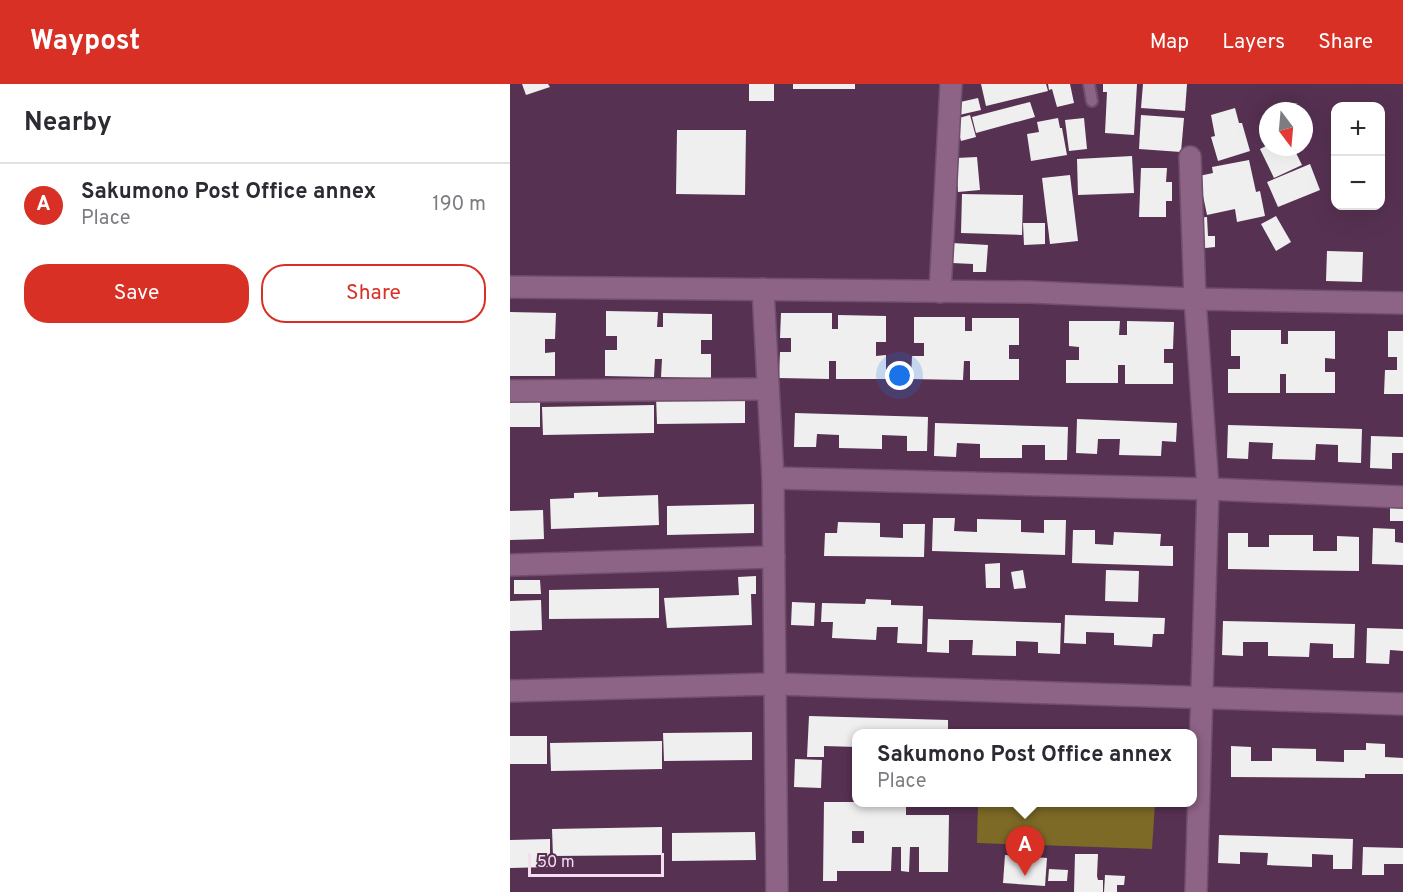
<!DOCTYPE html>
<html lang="en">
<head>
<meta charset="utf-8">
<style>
  body { margin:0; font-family:Overpass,sans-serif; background:#f2f2f3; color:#2b2b33 }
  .controls { position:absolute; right:18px; top:18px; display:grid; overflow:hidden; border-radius:12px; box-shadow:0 6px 24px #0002 }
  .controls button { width:54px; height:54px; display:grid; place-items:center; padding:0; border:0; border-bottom:2px solid #e1e1e2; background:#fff; color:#2b2b33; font:30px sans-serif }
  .compass { position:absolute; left:749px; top:18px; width:54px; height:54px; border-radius:50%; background:#fff; box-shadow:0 6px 24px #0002; rotate:164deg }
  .scale { position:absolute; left:18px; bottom:15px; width:136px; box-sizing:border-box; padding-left:6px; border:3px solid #f6def2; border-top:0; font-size:16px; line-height:21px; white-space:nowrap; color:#f6def2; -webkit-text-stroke:4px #573152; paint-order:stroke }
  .you { position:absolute; left:390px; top:292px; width:21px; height:21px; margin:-15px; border:4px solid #fff; border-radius:50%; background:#1a73e8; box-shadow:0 0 0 9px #1a73e833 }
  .badge { display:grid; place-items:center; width:39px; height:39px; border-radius:50%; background:#d93025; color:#fff; font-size:20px; font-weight:700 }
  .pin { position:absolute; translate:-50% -50px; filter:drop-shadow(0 2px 3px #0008) }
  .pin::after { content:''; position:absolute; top:32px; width:21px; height:18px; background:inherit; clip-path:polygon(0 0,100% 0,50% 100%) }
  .popup { position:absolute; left:342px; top:645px; width:345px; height:78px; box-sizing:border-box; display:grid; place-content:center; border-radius:12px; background:#fff; filter:drop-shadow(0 2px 4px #0005); font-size:20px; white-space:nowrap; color:#7c7c81 }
  .popup b { font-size:22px; color:#2b2b33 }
  .popup::after { content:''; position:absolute; left:50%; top:100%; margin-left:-12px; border:12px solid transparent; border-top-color:#fff }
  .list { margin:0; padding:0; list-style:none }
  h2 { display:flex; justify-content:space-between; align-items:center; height:78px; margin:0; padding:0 24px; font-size:26px }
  h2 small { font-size:20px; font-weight:400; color:#7c7c81 }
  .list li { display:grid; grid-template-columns:39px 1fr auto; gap:18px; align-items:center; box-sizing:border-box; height:84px; padding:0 24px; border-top:2px solid #e1e1e2 }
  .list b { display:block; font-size:22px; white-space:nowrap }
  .list p { margin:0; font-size:20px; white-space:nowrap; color:#7c7c81 }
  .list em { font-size:20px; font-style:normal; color:#7c7c81 }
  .actions { display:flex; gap:12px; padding:18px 24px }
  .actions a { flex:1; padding:14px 0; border:2px solid #d93025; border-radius:24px; text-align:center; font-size:21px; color:#d93025 }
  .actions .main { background:#d93025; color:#fff }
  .map { position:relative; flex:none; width:893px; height:808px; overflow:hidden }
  header { display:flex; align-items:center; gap:36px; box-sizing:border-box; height:84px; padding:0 30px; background:#d93025; color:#fff }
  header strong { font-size:28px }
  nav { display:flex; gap:33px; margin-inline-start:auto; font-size:21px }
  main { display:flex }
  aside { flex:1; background:#fff }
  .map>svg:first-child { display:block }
  .green { fill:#7d6a27 }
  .building { fill:#efefef; fill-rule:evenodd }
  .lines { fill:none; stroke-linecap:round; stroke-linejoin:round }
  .service-casing { stroke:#6f4f6b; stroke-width:14 }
  .minor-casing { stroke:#6f4f6b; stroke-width:24 }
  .service { stroke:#8d6386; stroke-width:10 }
  .minor { stroke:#8d6386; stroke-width:21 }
</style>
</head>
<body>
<header>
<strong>Waypost</strong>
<nav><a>Map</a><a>Layers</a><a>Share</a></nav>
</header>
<main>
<aside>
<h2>Nearby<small></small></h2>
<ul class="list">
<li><span class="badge">A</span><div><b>Sakumono Post Office annex</b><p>Place</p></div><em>190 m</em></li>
</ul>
<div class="actions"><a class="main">Save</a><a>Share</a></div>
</aside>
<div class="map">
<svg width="893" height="808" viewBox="0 0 893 808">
  <rect width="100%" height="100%" fill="#573152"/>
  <path class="green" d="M468 719H645L642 765 467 759Z"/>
  <g class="building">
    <path d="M12 0H38L40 3 16 11Z"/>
    <rect x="239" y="0" width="25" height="17"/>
    <rect x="283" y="0" width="62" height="5"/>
    <path d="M471 0H536L538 7 476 22Z"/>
    <path d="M538 0H560L564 19 547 23 542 5 539 6Z"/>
    <path d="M593 0H627L624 51 595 49 597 8H593Z"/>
    <path d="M633 0H677L675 27 631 24Z"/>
    <path d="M468 14 471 26 449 31 446 19Z"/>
    <path d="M520 18 525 33 466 49 462 33Z"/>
    <path d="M725 24 729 39H732L740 67 708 77 701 53 705 52 701 31Z"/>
    <path d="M460 31 466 53 451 57 445 35Z"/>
    <path d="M631 31 674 34 671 68 629 65Z"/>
    <path d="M548 34 550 44H552L557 71 521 77 517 50 529 48 527 38Z"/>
    <path d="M574 34 577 65 559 67 555 36Z"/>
    <path d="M167 46H236L235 111 166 110Z"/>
    <path d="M758 61V63H783L792 81 764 94 750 65Z"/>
    <path d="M622 72 624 109 568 111 567 75Z"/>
    <path d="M467 73 470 106 448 108 446 74Z"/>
    <path d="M739 76 746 108 750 107 755 132 727 138 725 125 697 131 689 92 703 89 702 83Z"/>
    <path d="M800 80 810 106 768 123 757 98Z"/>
    <path d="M631 84H657L656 98H662V117H656V133H629Z"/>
    <path d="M560 91 568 157 540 160 532 94Z"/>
    <path d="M452 110 513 111 512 151 451 149Z"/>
    <path d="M766 132 781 158 766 167 751 140Z"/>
    <path d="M697 133 698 152H705V163L686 165 684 134Z"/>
    <path d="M513 139H535V160L514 161Z"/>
    <path d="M442 159 478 161 476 188H463V180L442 179Z"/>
    <path d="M817 167 853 168 852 198 816 197Z"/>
    <path d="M96 227 148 228 147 243H153V229L202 230V256H191V270H201V294L151 293 152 275H145L144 293 95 292V266H107V252H96Z"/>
    <path d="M0 228 46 229 45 255H35V269L45 268V292H0Z"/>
    <path d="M271 229H322V245H328V231L376 232V258H366V272L376 271V295H326V277H319V295L269 294 270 268H281V254H270Z"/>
    <path d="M404 233H455V247H462V234H509V261H499V275H509V296H460V277H454L453 296 401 295 402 272H414V259H404Z"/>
    <path d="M559 237H610L609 251H617V237L664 238 663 265H654V279H663V300H615V281H608V299H556V276H569V263L559 262Z"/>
    <path d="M721 246H771V260H778V247H825V275L815 274V288H825V309H776V290H770V309H718V285H730V272H721Z"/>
    <path d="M878 247H893V310H874L875 286H887V273H878Z"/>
    <path d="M235 311V339L147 340 146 312Z"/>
    <rect x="0" y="315" width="30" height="28"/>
    <path d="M144 321V349L33 351 32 323Z"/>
    <path d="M285 329 418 333 417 367H397V352L372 351V365L329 364V351L307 350 306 363H284Z"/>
    <path d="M567 335 667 339 666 358 652 357 651 372 609 371 610 355H588L587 370 566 369Z"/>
    <path d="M425 339 558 343 557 376H535V361H512V374H470V360L447 359 446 373 424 372Z"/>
    <path d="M718 341 852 345 851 379 828 378V361L806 360 805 376 762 375 763 359 739 358 738 375 717 374Z"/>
    <path d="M861 352 893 353V369H882V385L860 384Z"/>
    <path d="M88 408V413L148 411 149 441 41 445 40 415 64 414V409Z"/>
    <path d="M244 420V449L157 451V422Z"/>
    <path d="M893 423V437H880V424Z"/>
    <path d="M33 426 34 455 0 456V427Z"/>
    <path d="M423 434H445L444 447 467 448V435L511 436V448L534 449V436H556L555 471 422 467Z"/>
    <path d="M328 438 370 439V453L393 454V440H415L414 473 314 472 315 449H327Z"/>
    <path d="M863 444 885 445V458L893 459V481L862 480Z"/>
    <path d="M563 446H585V460L603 461 604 448 651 450 650 462H663V482L562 479Z"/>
    <path d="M718 449H738V463H759V451H803V467H827V452L849 453V487L718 485Z"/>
    <path d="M490 479V504H476L475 480Z"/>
    <path d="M513 486 516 504 504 505 501 488Z"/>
    <path d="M596 486 629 487 628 518 595 517Z"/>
    <path d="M246 492V510H241L242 541 157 544 154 514 229 511 228 493Z"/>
    <path d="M4 496H30L31 510H4Z"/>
    <path d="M149 504V534L39 535V506Z"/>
    <path d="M356 515 381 516V521L413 522 412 560 387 559 388 543H367L366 556 322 554 323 538H311L312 519 355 520Z"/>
    <path d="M31 516 32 546 0 547V517Z"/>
    <path d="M282 518 305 519 304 542 281 541Z"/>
    <path d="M555 531 655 534 654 550H643L642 563 604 561V549L576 548V560L554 559Z"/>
    <path d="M418 535 551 539 550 570 528 569V558L506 557V572L462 571 463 556H439V569L417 568Z"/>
    <path d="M713 537 845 540 844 574H823V560L800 559 799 573 758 572V558H733V572L712 571Z"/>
    <path d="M857 544 893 545V567L880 566 879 580 856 579Z"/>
    <path d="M299 632 438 636V650H347V663L314 662V673H297Z"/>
    <path d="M242 648V676L154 677 153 649Z"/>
    <rect x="0" y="652" width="37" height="28"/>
    <path d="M152 657V685L41 687 40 659Z"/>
    <path d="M856 659 875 660V673L893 674V690H855V694L721 693V662L741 663V677H762V664L806 665V677L834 678V666H856Z"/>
    <path d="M285 675 312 676 311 704 284 703Z"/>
    <path d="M314 718H396V731H439L438 788H409V763H400L399 788 391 787V763H382L381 787H327V797H313ZM342 747H354V759H342Z"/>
    <path d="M152 743V771L43 772 42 745Z"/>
    <path d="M245 748 246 776 162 777V749Z"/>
    <path d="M709 751 843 755 842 785H823V771L802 770V783L757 781 758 769 730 768V780L708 779Z"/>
    <path d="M40 755V783L0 784V756Z"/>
    <path d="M853 763 893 764V780H874V791H852Z"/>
    <path d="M565 770H588L587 792 588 796H593V808H564Z"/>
    <path d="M495 771 537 774 535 802 493 799Z"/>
    <path d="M539 785 558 786 557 797H538Z"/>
    <path d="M595 791 615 792 614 801H607V808H594Z"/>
  </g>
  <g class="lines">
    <defs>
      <path id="service" d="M579 0 582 17"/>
      <g id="minor">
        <path d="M680 73 685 215 698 405 686 808"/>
        <path d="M0 203 519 208 685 215 893 219"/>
        <path d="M253 205 263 394 267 808"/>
        <path d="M430 208 441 0"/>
        <path d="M0 307 258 305"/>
        <path d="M263 394 698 405 893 413"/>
        <path d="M0 481 264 473"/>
        <path d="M0 607 265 600 893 620"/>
      </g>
    </defs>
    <use href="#service" class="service-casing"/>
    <use href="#minor" class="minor-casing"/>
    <use href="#service" class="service"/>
    <use href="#minor" class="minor"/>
  </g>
</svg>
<div class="controls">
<button>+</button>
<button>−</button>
</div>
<svg class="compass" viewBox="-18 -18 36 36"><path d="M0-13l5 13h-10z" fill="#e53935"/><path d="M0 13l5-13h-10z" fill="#7c7c81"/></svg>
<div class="scale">50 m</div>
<div class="you"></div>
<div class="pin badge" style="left:515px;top:792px">A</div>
<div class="popup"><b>Sakumono Post Office annex</b>Place</div>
</div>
</main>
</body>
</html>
